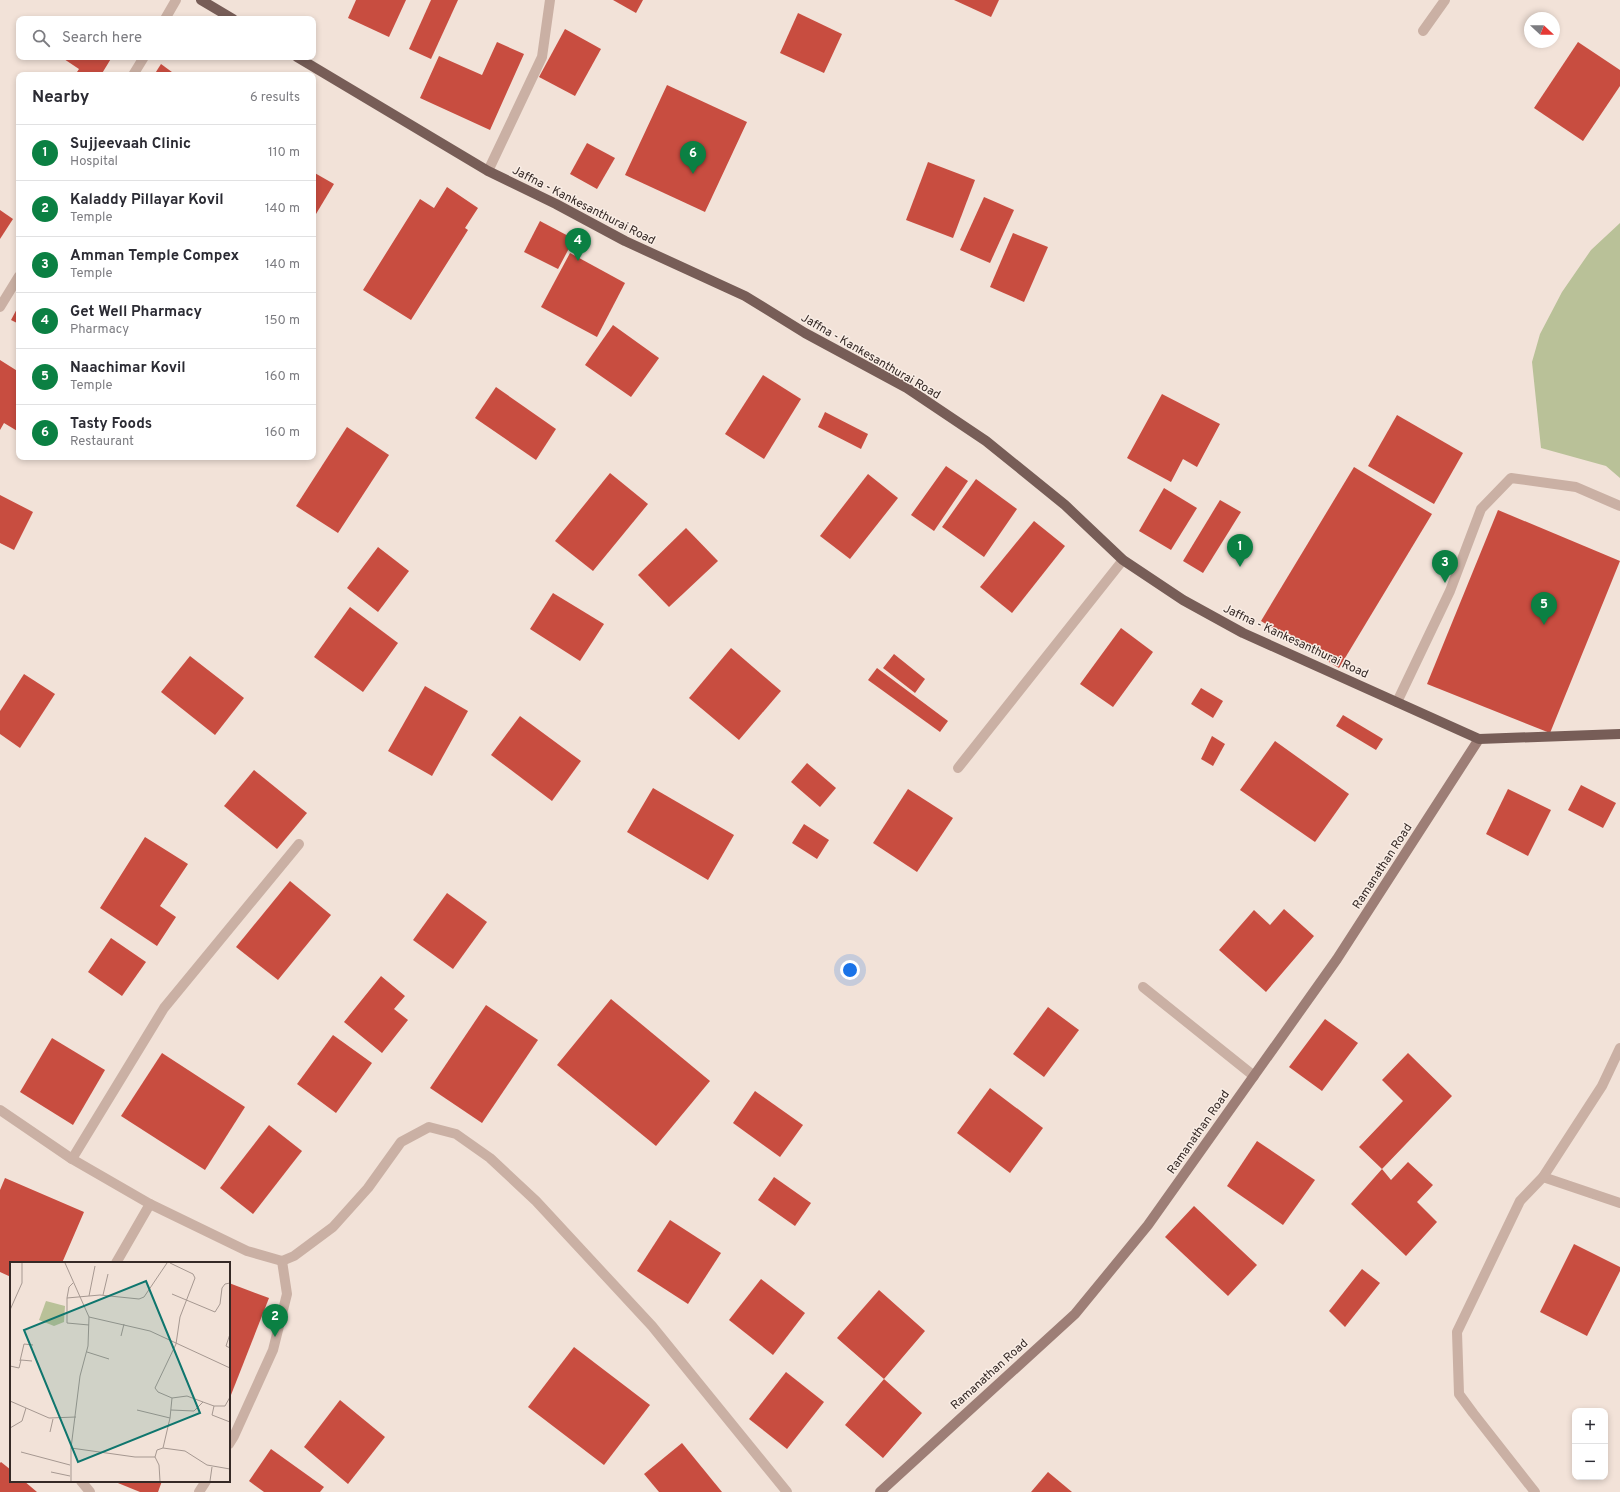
<!DOCTYPE html>
<html lang="en">
<head>
<meta charset="utf-8">
<style>
  body { margin:0; font-family:Overpass,sans-serif; background:#f7f7f7; color:#2b2b33 }
  .controls { position:absolute; right:12px; bottom:12px; display:grid; overflow:hidden; border-radius:8px; box-shadow:0 2px 6px #0003 }
  .controls button { width:36px; height:36px; display:grid; place-items:center; padding:0; border:0; border-bottom:1px solid #e1e1e2; background:#fff; color:#2b2b33; font:20px sans-serif }
  .compass { position:absolute; left:1524px; top:12px; width:36px; height:36px; border-radius:50%; background:#fff; box-shadow:0 2px 6px #0003; rotate:112deg }
  .you { position:absolute; left:850px; top:970px; width:14px; height:14px; margin:-10px; border:3px solid #fff; border-radius:50%; background:#1a73e8; box-shadow:0 0 0 6px #1a73e833 }
  .badge { display:grid; place-items:center; width:26px; height:26px; border-radius:50%; background:#0b8043; color:#fff; font-size:13px; font-weight:700 }
  .pin { position:absolute; translate:-50% -33px; filter:drop-shadow(0 1px 2px #0008) }
  .pin::after { content:''; position:absolute; top:21px; width:14px; height:12px; background:inherit; clip-path:polygon(0 0,100% 0,50% 100%) }
  .list { margin:0; padding:0; list-style:none }
  h2 { display:flex; justify-content:space-between; align-items:center; height:52px; margin:0; padding:0 16px; font-size:17px }
  h2 small { font-size:13px; font-weight:400; color:#7c7c81 }
  .list li { display:grid; grid-template-columns:26px 1fr auto; gap:12px; align-items:center; box-sizing:border-box; height:56px; padding:0 16px; border-top:1px solid #e1e1e2 }
  .list b { display:block; font-size:15px; white-space:nowrap }
  .list p { margin:0; font-size:13px; white-space:nowrap; color:#7c7c81 }
  .list em { font-size:13px; font-style:normal; color:#7c7c81 }
  .icon { flex:none; width:22px; height:22px; fill:none; stroke:currentColor; stroke-width:2; stroke-linecap:round; stroke-linejoin:round }
  .map { position:relative; flex:none; width:1620px; height:1492px; overflow:hidden }
  .search { position:absolute; background:#fff; box-shadow:0 2px 6px #0003; left:16px; top:16px; width:300px; height:44px; display:flex; align-items:center; gap:10px; box-sizing:border-box; padding:0 14px; border-radius:8px; color:#7c7c81; font-size:15px }
  .panel { position:absolute; background:#fff; box-shadow:0 2px 6px #0003; left:16px; top:72px; width:300px; height:388px; border-radius:8px }
  .map>svg:first-child { display:block }
  .green { fill:#b9c198 }
  .building { fill:#c84d40 }
  .lines { fill:none; stroke-linecap:round; stroke-linejoin:round }
  .lane { stroke:#cab0a4; stroke-width:10 }
  .street { stroke:#cab0a4; stroke-width:10 }
  .secondary { stroke:#9d7e76; stroke-width:10 }
  .primary { stroke:#775d57; stroke-width:10 }
  .labels { text-anchor:middle; stroke-width:3; stroke-linejoin:round; paint-order:stroke }
  .street-label { font-size:12px; fill:#352926; stroke:#f9ede5 }
  .inset-road { fill:none; stroke:#a69891; stroke-width:1 }
  .view { fill:#0f766e; fill-opacity:0.15; stroke:#0f766e; stroke-width:2 }
  .inset-edge { fill:none; stroke:#352926; stroke-width:2 }
</style>
</head>
<body>
<div class="map">
<svg width="1620" height="1492" viewBox="0 0 1620 1492">
  <rect width="100%" height="100%" fill="#f2e2d8"/>
  <path class="green" d="M1620 223V478L1606 466 1541 448 1532 362 1540 334 1562 292 1591 250Z"/>
  <g class="building">
    <path d="M356 0H406L389 37 348 18Z"/>
    <path d="M431 0H458L431 59 409 49Z"/>
    <path d="M613 0H643L636 13Z"/>
    <path d="M954 0H999L991 17Z"/>
    <path d="M798 13 842 34 824 73 780 53Z"/>
    <path d="M565 29 601 49 575 96 539 77Z"/>
    <path d="M497 42 524 54 490 130 420 98 439 56 482 75Z"/>
    <path d="M1578 42 1620 70V86L1583 141 1534 108Z"/>
    <path d="M61 57H112L101 75H75L79 69Z"/>
    <path d="M161 64 176 75H154Z"/>
    <path d="M667 85 747 122 705 212 625 175Z"/>
    <path d="M587 143 615 158 597 189 570 174Z"/>
    <path d="M928 162 975 180 953 238 906 220Z"/>
    <path d="M313 172 334 184 313 219Z"/>
    <path d="M447 187 478 208 465 228 468 230 411 320 363 290 420 199 434 208Z"/>
    <path d="M984 197 1014 210 990 263 960 250Z"/>
    <path d="M0 210 13 219 0 239Z"/>
    <path d="M540 221 574 239 558 269 524 252Z"/>
    <path d="M1013 233 1048 247 1024 302 990 287Z"/>
    <path d="M570 253 625 283 597 337 541 307Z"/>
    <path d="M19 305V324L11 320Z"/>
    <path d="M613 325 659 358 631 397 585 365Z"/>
    <path d="M0 360 19 372V432L4 423 0 430Z"/>
    <path d="M763 375 801 399 764 459 725 434Z"/>
    <path d="M496 387 556 429 536 460 475 418Z"/>
    <path d="M1162 394 1220 424 1197 467 1183 459 1171 482 1127 458Z"/>
    <path d="M825 412 868 434 861 449 818 427Z"/>
    <path d="M1397 415 1463 453 1434 504 1368 466Z"/>
    <path d="M347 427 389 455 338 533 296 506Z"/>
    <path d="M946 466 968 481 934 531 911 515Z"/>
    <path d="M1354 467 1432 514 1339 668 1261 621Z"/>
    <path d="M610 473 648 504 593 571 555 541Z"/>
    <path d="M868 474 898 498 850 559 820 536Z"/>
    <path d="M976 479 1017 509 984 557 942 527Z"/>
    <path d="M1164 488 1197 508 1171 550 1139 531Z"/>
    <path d="M0 495 33 512 14 550 0 543Z"/>
    <path d="M1220 500 1241 512 1203 573 1183 561Z"/>
    <path d="M1498 510 1620 561 1550 733 1427 684Z"/>
    <path d="M1034 521 1065 546 1012 613 980 587Z"/>
    <path d="M686 528 718 561 669 607 638 575Z"/>
    <path d="M378 547 409 571 378 612 347 588Z"/>
    <path d="M553 593 604 624 580 661 530 629Z"/>
    <path d="M350 607 398 643 363 692 314 657Z"/>
    <path d="M1121 628 1153 652 1113 707 1080 684Z"/>
    <path d="M731 648 781 691 739 740 689 698Z"/>
    <path d="M894 654 925 679 915 693 883 668Z"/>
    <path d="M190 656 244 698 215 735 161 692Z"/>
    <path d="M877 668 948 721 940 732 868 680Z"/>
    <path d="M24 674 55 694 20 748 0 734V711Z"/>
    <path d="M425 686 468 711 432 776 388 751Z"/>
    <path d="M1201 688 1223 701 1213 718 1191 704Z"/>
    <path d="M1343 715 1383 739 1376 750 1336 726Z"/>
    <path d="M520 716 581 761 552 801 491 755Z"/>
    <path d="M1212 736 1225 744 1213 766 1201 759Z"/>
    <path d="M1275 741 1349 794 1315 842 1240 790Z"/>
    <path d="M807 763 836 788 820 807 791 782Z"/>
    <path d="M254 770 307 813 277 849 224 806Z"/>
    <path d="M1581 785 1616 803 1603 828 1568 810Z"/>
    <path d="M653 788 734 835 708 880 627 832Z"/>
    <path d="M908 789 953 818 917 872 873 843Z"/>
    <path d="M1508 789 1551 810 1528 856 1486 834Z"/>
    <path d="M804 824 829 840 817 859 792 843Z"/>
    <path d="M145 837 188 864 160 906 176 917 157 946 100 908Z"/>
    <path d="M290 881 331 915 278 980 236 947Z"/>
    <path d="M447 893 487 922 453 969 413 940Z"/>
    <path d="M1284 909 1314 936 1266 992 1219 950 1254 910 1270 925Z"/>
    <path d="M111 938 146 962 122 996 88 972Z"/>
    <path d="M381 976 405 996 394 1009 408 1020 382 1053 344 1022Z"/>
    <path d="M611 999 710 1081 656 1146 557 1065Z"/>
    <path d="M486 1005 538 1040 482 1123 430 1088Z"/>
    <path d="M1048 1007 1079 1030 1044 1077 1013 1054Z"/>
    <path d="M1325 1019 1358 1043 1322 1091 1289 1067Z"/>
    <path d="M333 1035 372 1063 336 1113 297 1084Z"/>
    <path d="M52 1038 105 1070 73 1125 20 1092Z"/>
    <path d="M162 1053 245 1107 205 1170 121 1116Z"/>
    <path d="M1408 1053 1452 1096 1382 1169 1359 1147 1403 1101 1382 1080Z"/>
    <path d="M990 1088 1043 1128 1010 1173 957 1133Z"/>
    <path d="M755 1091 803 1125 780 1157 733 1123Z"/>
    <path d="M269 1125 302 1151 253 1214 220 1188Z"/>
    <path d="M1257 1141 1315 1180 1283 1225 1227 1186Z"/>
    <path d="M1408 1162 1433 1185 1417 1202 1437 1222 1406 1256 1351 1204 1382 1169 1391 1180Z"/>
    <path d="M774 1177 811 1203 795 1226 758 1200Z"/>
    <path d="M5 1178 84 1212 62 1263H11V1277L0 1272V1190Z"/>
    <path d="M1194 1206 1257 1265 1228 1296 1165 1237Z"/>
    <path d="M670 1220 721 1253 688 1304 637 1271Z"/>
    <path d="M1574 1244 1620 1267V1271L1587 1336 1540 1312Z"/>
    <path d="M1362 1269 1380 1283 1345 1327 1329 1311Z"/>
    <path d="M761 1279 805 1313 773 1355 729 1320Z"/>
    <path d="M229 1283 269 1298 229 1400Z"/>
    <path d="M879 1290 925 1331 884 1379 922 1413 883 1458 845 1425 884 1379 837 1338Z"/>
    <path d="M574 1347 650 1405 604 1465 528 1407Z"/>
    <path d="M786 1372 824 1402 787 1449 749 1419Z"/>
    <path d="M340 1400 385 1437 348 1484 304 1447Z"/>
    <path d="M682 1443 722 1492H659L644 1474Z"/>
    <path d="M271 1449 324 1487 320 1492H264L249 1481Z"/>
    <path d="M1 1462 11 1470V1481H24L37 1492H0V1463Z"/>
    <path d="M1048 1472 1072 1492H1031Z"/>
    <path d="M113 1481H162L158 1492H140Z"/>
  </g>
  <g class="lines">
    <g class="lane">
      <path d="M1397 702 1450 591 1481 509 1511 478 1576 487 1620 506"/>
      <path d="M1143 987 1254 1076"/>
    </g>
    <g class="street">
      <path d="M165 19 176 0"/>
      <path d="M1423 31 1445 0"/>
      <path d="M133 75 144 57"/>
      <path d="M488 171 542 57 550 0"/>
      <path d="M0 307 19 276"/>
      <path d="M958 768 1123 560"/>
      <path d="M0 1110 72 1159 150 1204 247 1251 282 1261 294 1256 333 1227 368 1188 401 1142 429 1127 456 1134 490 1158 536 1201 652 1326 787 1492"/>
      <path d="M72 1159 164 1008 299 844"/>
      <path d="M1543 1177 1620 1203"/>
      <path d="M116 1263 150 1204"/>
      <path d="M229 1444 234 1436 273 1350 287 1294 282 1261"/>
      <path d="M81 1481 90 1492"/>
      <path d="M199 1492 206 1481"/>
      <path d="M1535 1492 1473 1413 1459 1394 1457 1332 1520 1201 1543 1177 1602 1086 1620 1048"/>
    </g>
    <path class="secondary" d="M880 1492 1075 1314 1148 1225 1337 959 1479 739"/>
    <g class="primary">
      <path d="M201 0 233 19"/>
      <path d="M297 57 488 171 556 204 625 241 745 296 805 333 907 388 986 441 1065 505 1123 560 1183 600 1243 633 1479 739 1620 734"/>
    </g>
  </g>
  <g class="labels">
    <g class="street-label">
      <text transform="translate(584 205) rotate(27)" y="4">Jaffna - Kankesanthurai Road</text>
      <text transform="translate(871 356) rotate(30)" y="4">Jaffna - Kankesanthurai Road</text>
      <text transform="translate(1296 641) rotate(25)" y="4">Jaffna - Kankesanthurai Road</text>
      <text transform="translate(1382 866) rotate(-57)" y="4">Ramanathan Road</text>
      <text transform="translate(1198 1132) rotate(-55)" y="4">Ramanathan Road</text>
      <text transform="translate(989 1374) rotate(-42)" y="4">Ramanathan Road</text>
    </g>
  </g>
  <g transform="translate(10 1262)">
    <rect width="220" height="220" fill="#f2e2d8"/>
    <path d="M36 39 55 44 54 60 44 64 29 58Z" fill="#b9c198"/>
    <path class="inset-road" d="M55 1 79 55 78 84 70 114 61 186V219M162 32 205 50 210 42 212 26 215 22 220 21M93 33 98 12M79 34 85 4M57 36 59 25 63 21M0 48 12 21V1M79 55 140 69 220 106M79 63 57 61V36L90 33 129 37 134 35 157 1M220 72 216 84 220 86M111 74 114 62M77 90 99 97M10 99 14 82 23 83M0 104 9 106 11 98 22 99M162 136 177 134 193 140M0 139 39 156 66 155M204 144 202 153 220 160M127 148 160 156M161 148 184 149 193 140 204 144H215L220 135M0 166 12 159 16 146M40 170 43 157M61 186 125 195H145L147 188 153 186 175 189 197 203 220 207M153 186 160 156 162 136 148 130 145 126 166 82 170 55 185 16 183 12 160 1M11 190 60 203M145 195 149 203 150 219M41 210 60 214M200 219 202 205"/>
    <path class="view" d="M136 19 190 151 68 200 14 68Z"/>
    <rect width="220" height="220" class="inset-edge"/>
  </g>
</svg>
<div class="controls">
<button>+</button>
<button>−</button>
</div>
<svg class="compass" viewBox="-18 -18 36 36"><path d="M0-13l5 13h-10z" fill="#e53935"/><path d="M0 13l5-13h-10z" fill="#7c7c81"/></svg>
<div class="you"></div>
<div class="pin badge" style="left:1240px;top:567px">1</div>
<div class="pin badge" style="left:275px;top:1337px">2</div>
<div class="pin badge" style="left:1445px;top:583px">3</div>
<div class="pin badge" style="left:578px;top:261px">4</div>
<div class="pin badge" style="left:1544px;top:625px">5</div>
<div class="pin badge" style="left:693px;top:174px">6</div>
<div class="search"><svg class="icon" aria-label="search" viewBox="0 0 24 24"><circle cx="10" cy="10" r="6"/><path d="M15 15l6 6"/></svg>Search here</div>
<section class="panel">
<h2>Nearby<small>6 results</small></h2>
<ul class="list">
<li><span class="badge">1</span><div><b>Sujjeevaah Clinic</b><p>Hospital</p></div><em>110 m</em></li>
<li><span class="badge">2</span><div><b>Kaladdy Pillayar Kovil</b><p>Temple</p></div><em>140 m</em></li>
<li><span class="badge">3</span><div><b>Amman Temple Compex</b><p>Temple</p></div><em>140 m</em></li>
<li><span class="badge">4</span><div><b>Get Well Pharmacy</b><p>Pharmacy</p></div><em>150 m</em></li>
<li><span class="badge">5</span><div><b>Naachimar Kovil</b><p>Temple</p></div><em>160 m</em></li>
<li><span class="badge">6</span><div><b>Tasty Foods</b><p>Restaurant</p></div><em>160 m</em></li>
</ul>
</section>
</div>
</body>
</html>
